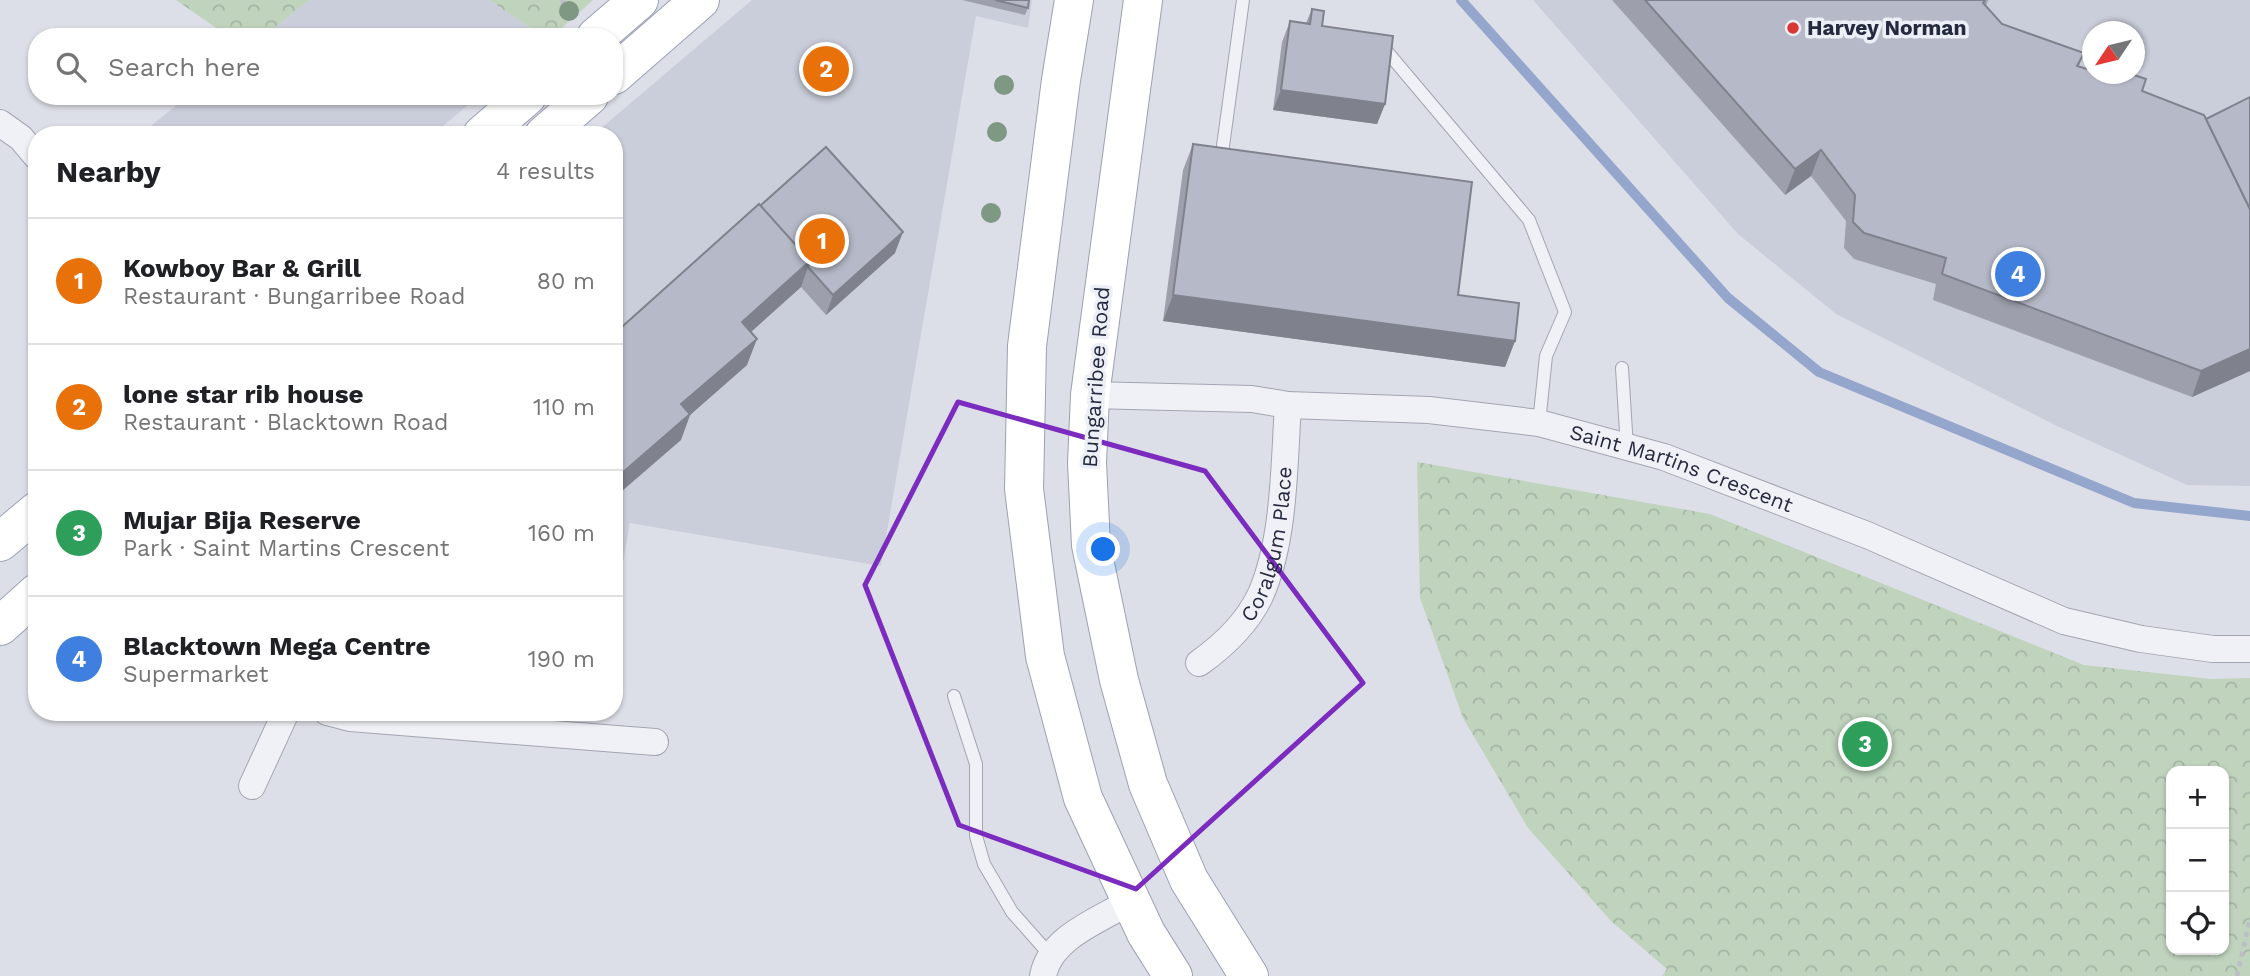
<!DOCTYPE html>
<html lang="en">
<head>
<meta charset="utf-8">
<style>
  body { margin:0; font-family:"Work Sans",sans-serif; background:#f2f2f2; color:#202124 }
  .controls { position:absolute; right:21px; bottom:21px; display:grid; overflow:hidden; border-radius:14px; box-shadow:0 2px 5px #0004 }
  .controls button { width:63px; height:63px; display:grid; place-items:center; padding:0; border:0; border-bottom:2px solid #e0e0e0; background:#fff; color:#202124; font:35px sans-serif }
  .compass { position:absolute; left:2082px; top:21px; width:63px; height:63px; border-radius:50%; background:#fff; box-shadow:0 2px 5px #0004; rotate:235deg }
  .you { position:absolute; left:1104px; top:550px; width:24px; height:24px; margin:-18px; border:5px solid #fff; border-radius:50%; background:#1a73e8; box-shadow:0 0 0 10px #1a73e833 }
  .badge { display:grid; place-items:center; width:46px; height:46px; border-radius:50%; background:#1a73e8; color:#fff; font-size:23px; font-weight:700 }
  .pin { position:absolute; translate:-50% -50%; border:4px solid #fff; box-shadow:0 2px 7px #0006 }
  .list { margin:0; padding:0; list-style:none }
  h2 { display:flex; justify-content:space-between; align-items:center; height:91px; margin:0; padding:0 28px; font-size:30px }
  h2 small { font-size:23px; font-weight:400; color:#757577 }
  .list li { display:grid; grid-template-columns:46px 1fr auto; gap:21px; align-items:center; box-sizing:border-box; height:126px; padding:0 28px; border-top:2px solid #e0e0e0 }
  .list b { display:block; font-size:26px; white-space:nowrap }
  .list p { margin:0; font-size:23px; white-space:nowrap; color:#757577 }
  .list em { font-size:23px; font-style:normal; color:#757577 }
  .icon { flex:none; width:38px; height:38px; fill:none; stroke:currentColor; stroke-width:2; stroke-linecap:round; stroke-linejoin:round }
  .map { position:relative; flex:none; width:2250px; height:976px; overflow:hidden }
  .search { position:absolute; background:#fff; box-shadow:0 2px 5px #0004; left:28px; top:28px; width:595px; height:77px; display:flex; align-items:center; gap:18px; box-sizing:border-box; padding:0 24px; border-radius:28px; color:#757577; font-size:26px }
  .panel { position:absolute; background:#fff; box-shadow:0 2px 5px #0004; left:28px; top:126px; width:595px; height:595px; border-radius:28px }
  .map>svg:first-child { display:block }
  .built { fill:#caceda; fill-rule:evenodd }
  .park { fill:url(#park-crowns); fill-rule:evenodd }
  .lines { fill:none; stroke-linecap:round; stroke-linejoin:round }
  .stream { stroke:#94a6cc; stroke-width:10 }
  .lane-casing { stroke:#a2a5b2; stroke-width:14 }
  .street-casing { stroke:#a2a5b2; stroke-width:28 }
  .primary-casing { stroke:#9ba1b5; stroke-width:40 }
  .path { stroke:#bbbdc7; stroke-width:4.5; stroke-dasharray:5 5; stroke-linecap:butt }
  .lane { stroke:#f0f1f6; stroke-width:12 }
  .street { stroke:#f0f1f6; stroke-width:26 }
  .primary { stroke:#fff; stroke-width:38 }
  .tree { fill:#7f9883 }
  .wall { fill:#9da0ac }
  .shaded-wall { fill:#7f828c }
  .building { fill:#b6bac8; stroke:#7f828c; stroke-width:2 }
  .marked { fill:none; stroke:#7b2cbf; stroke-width:5; stroke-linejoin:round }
  .poi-dot { fill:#d93736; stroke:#eceff6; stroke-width:2.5 }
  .labels { text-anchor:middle; stroke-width:7; stroke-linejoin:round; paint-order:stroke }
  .poi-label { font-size:21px; font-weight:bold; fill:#252a40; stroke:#eceff6; text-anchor:start }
  .street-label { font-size:21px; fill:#252a40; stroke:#eceff6 }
</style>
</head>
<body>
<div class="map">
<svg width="2250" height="976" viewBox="0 0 2250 976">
  <defs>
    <pattern id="park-crowns" width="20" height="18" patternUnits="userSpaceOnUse" patternTransform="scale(1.75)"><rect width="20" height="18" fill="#bfd3bd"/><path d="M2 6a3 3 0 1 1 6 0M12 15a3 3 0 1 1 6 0" fill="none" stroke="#a4b5a4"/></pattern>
  </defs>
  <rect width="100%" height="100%" fill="#dddfe8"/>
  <g class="built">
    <path d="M309 0H489L544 37H263Z"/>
    <path d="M752 0H1032L1028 28 976 16 881 566 630 523 614 614V135H593Z"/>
    <path d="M1533 0H2250V486L2187 485 2055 425 1836 314 1738 234ZM2092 32H2134V74H2092Z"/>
    <path d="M188 96H479L432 135H161L152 125Z"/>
  </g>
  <g class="park">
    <path d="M176 0H309L263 37H229Z"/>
    <path d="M489 0H593L552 37H544Z"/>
    <path d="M1417 462 1710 514 2084 665 2211 679 2250 678V976H1662L1667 969 1611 921 1528 828 1463 718 1420 598ZM2171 771H2224V950H2171Z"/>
  </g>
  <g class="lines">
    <path class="stream" d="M1461 0 1728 298 1819 372 2134 503 2250 516"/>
    <defs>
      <g id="lane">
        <path d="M1384 48 1529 220 1565 312 1546 356 1539 423"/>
        <path d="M1223 146 1243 0"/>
        <path d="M1622 368 1627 448"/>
        <path d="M954 696 976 764V836L984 864 1012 912 1050 955"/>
      </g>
      <g id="street">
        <path d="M0 123 21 138 37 157"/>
        <path id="s1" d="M1090 395 1252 399 1288 405 1429 410 1539 423 1664 457 1867 535 2064 621 2141 639 2213 649H2250"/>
        <path id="s2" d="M1199 663C1223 646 1247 623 1260 596 1285 541 1284 464 1288 405"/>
        <path d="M327 712 350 718 655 742"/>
        <path d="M252 786 286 712"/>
        <path d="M1043 976C1050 937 1100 920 1131 901"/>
      </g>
      <g id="primary">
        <path d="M1074 0 1061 80 1027 346 1024 489 1045 656 1083 798 1146 933 1173 976"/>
        <path d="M1143 0 1090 395 1087 463 1091 545 1119 680 1148 784 1189 880 1249 976"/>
        <path d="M596 37 639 0"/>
        <path d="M614 75 700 0"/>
        <path d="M482 135 527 96"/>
        <path d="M544 135 589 96"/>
        <path d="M0 542 37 511"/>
        <path d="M0 626 37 593"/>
      </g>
    </defs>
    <use href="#lane" class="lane-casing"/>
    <use href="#street" class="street-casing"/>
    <use href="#primary" class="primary-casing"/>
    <g class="path">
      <path d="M563 0V20"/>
      <path d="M2237 976 2250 919"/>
    </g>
    <use href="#lane" class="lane"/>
    <use href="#street" class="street"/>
    <use href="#primary" class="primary"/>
  </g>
  <g class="tree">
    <circle cx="569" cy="11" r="10"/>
    <circle cx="1004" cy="85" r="10"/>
    <circle cx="997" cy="132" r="10"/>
    <circle cx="991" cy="213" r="10"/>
  </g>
  <g class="wall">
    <path d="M962 0H1029L1028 8 1025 15Z"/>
    <path d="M1612 0H1988L1986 6 2002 24 2084 53 2079 66 2142 91 2250 371 2192 397 1933 300 1936 284 1854 259 1844 248 1846 221 1811 176 1785 195Z"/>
    <path d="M1312 9 1322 26 1385 104 1377 124 1273 110 1282 42 1290 21 1306 23Z"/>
    <path d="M1193 144 1458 295 1515 341 1505 367 1163 321 1183 170Z"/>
    <path d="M760 206 895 253 826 315 801 287 751 332 747 365 690 415 681 440Z"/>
  </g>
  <g class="shaded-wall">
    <path d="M1281 90 1385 104 1377 124 1273 110Z"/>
    <path d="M1821 150 1811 176 1785 195 1795 169Z"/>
    <path d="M903 232 895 253 826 315 833 295Z"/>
    <path d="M810 261 801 287 733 348 742 322Z"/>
    <path d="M1173 295 1515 341 1505 367 1163 321Z"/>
    <path d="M757 339 747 365 690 415 681 440 614 498V480L681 404Z"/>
    <path d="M2250 349V371L2192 397 2201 371Z"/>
  </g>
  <g class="building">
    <path d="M995 0H1029L1028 8Z"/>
    <path d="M1645 0H1985L1983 3 2002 24 2084 53 2077 66 2087 69 2092 58V74H2131L2146 79 2142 91 2204 115 2250 209V349L2201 371 1942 274 1946 258 1864 233 1853 222 1855 195 1821 150 1795 169Z"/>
    <path d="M1312 9 1324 11 1322 26 1393 36 1385 104 1281 90 1290 21 1310 24Z"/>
    <path d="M2250 97V209L2206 119Z"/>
    <path d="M1193 144 1472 182 1458 295 1519 303 1515 341 1173 295Z"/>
    <path d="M826 147 903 232 833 295 808 267 810 261 760 206Z"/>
    <path d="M759 204 810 261 742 322 757 339 681 404 690 414 614 480V334Z"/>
  </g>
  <path class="marked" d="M958 402 1205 471 1363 683 1136 889 959 825 865 585Z"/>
  <circle class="poi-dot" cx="1793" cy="28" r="7"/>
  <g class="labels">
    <g class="poi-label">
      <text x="1807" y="35">Harvey Norman</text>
    </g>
    <g class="street-label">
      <text transform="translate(1096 377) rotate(-86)" y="7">Bungarribee Road</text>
      <text dy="7" stroke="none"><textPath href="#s1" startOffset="600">Saint Martins Crescent</textPath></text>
      <text dy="7" stroke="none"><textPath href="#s2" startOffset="144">Coralgum Place</textPath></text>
    </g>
  </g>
</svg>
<div class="controls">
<button>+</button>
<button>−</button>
<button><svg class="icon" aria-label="locate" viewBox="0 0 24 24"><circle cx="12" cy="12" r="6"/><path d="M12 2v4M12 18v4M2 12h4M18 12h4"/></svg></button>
</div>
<svg class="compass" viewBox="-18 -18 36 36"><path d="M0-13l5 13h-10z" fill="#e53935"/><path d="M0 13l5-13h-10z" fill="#757577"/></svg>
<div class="you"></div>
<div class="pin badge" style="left:822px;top:241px;background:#e8710a">1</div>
<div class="pin badge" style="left:826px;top:69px;background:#e8710a">2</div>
<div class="pin badge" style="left:1865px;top:744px;background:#2e9e5b">3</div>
<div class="pin badge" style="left:2018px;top:274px;background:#3f7fe0">4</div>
<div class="search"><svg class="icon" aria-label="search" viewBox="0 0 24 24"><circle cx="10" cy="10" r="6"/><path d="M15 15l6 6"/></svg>Search here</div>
<section class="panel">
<h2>Nearby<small>4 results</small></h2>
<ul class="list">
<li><span class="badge" style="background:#e8710a">1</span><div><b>Kowboy Bar &amp; Grill</b><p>Restaurant · Bungarribee Road</p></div><em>80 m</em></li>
<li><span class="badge" style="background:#e8710a">2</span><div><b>lone star rib house</b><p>Restaurant · Blacktown Road</p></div><em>110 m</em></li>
<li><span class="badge" style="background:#2e9e5b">3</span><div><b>Mujar Bija Reserve</b><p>Park · Saint Martins Crescent</p></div><em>160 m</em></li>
<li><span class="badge" style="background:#3f7fe0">4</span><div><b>Blacktown Mega Centre</b><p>Supermarket</p></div><em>190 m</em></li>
</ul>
</section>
</div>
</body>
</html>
